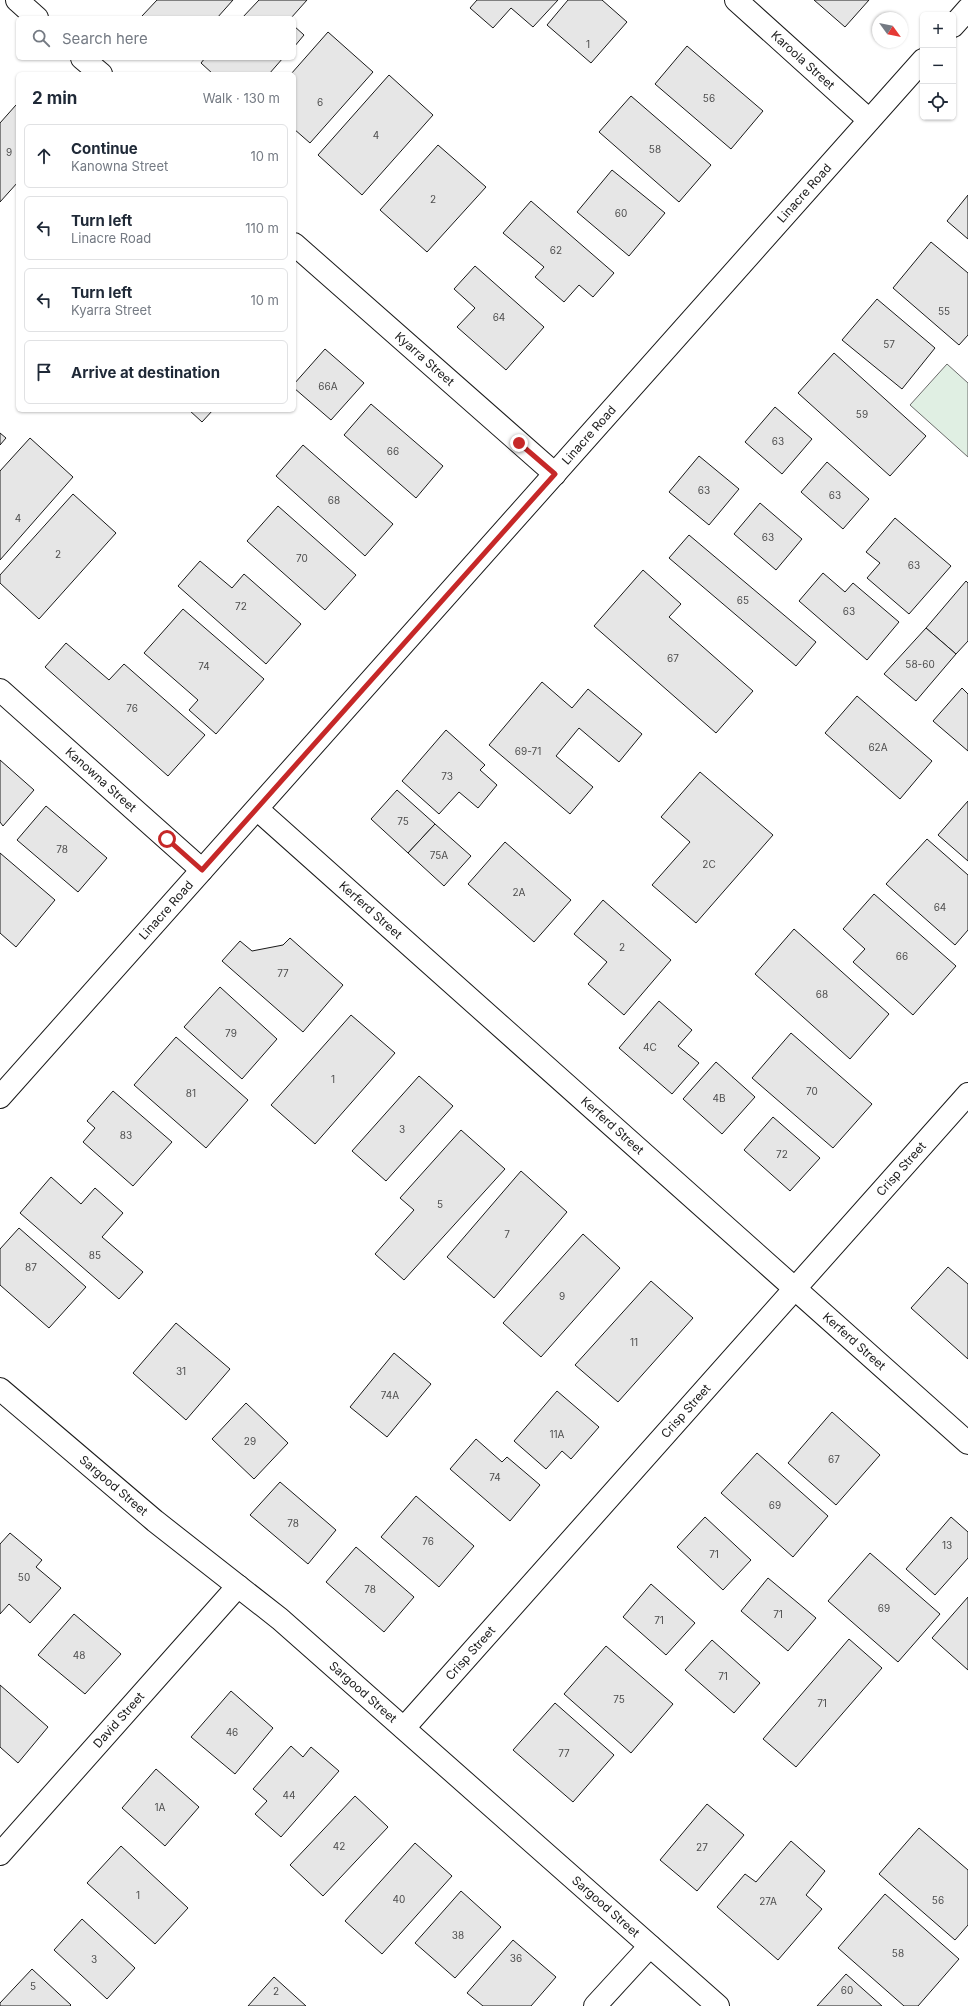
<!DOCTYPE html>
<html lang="en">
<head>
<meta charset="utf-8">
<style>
  body { margin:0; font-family:Inter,sans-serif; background:#f6f6f7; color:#1f2937 }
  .controls { position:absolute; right:12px; top:12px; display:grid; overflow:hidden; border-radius:6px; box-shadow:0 1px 3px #0004 }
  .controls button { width:36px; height:36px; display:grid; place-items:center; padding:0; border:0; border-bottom:1px solid #e0e1e3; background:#fff; color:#1f2937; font:20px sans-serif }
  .compass { position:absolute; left:872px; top:12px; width:36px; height:36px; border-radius:50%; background:#fff; box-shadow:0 1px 3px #0004; rotate:123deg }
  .stop { position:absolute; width:12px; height:12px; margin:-9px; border:3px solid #c62828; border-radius:50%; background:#fff }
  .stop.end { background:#c62828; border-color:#fff; box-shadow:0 1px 4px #0008 }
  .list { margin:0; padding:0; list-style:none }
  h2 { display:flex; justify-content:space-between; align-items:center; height:52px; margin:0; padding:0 16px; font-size:17px }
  h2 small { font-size:13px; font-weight:400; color:#747a83 }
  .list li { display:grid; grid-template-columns:26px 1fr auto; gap:12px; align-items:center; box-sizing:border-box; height:64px; margin:0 8px 8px; padding:0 8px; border:1px solid #e0e1e3; border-radius:6px }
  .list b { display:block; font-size:15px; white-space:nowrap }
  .list p { margin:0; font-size:13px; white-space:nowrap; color:#747a83 }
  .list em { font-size:13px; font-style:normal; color:#747a83 }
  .icon { flex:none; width:22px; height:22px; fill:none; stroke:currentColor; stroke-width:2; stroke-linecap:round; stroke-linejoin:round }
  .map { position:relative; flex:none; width:968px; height:2006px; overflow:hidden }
  .search { position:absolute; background:#fff; box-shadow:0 1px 3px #0004; left:16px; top:16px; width:280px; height:44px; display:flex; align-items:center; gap:10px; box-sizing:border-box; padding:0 14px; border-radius:6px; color:#747a83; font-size:15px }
  .panel { position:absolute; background:#fff; box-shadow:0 1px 3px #0004; left:16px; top:72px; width:280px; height:340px; border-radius:6px }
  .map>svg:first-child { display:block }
  .pitch { fill:#e0efe3; stroke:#6a6a6a }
  .building { fill:#e6e6e6; stroke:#1a1a1a }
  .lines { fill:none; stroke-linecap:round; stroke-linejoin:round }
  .minor-casing { stroke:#1a1a1a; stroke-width:24 }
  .minor { stroke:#fff; stroke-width:22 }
  .route { stroke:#c62828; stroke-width:5 }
  .labels { text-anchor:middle; stroke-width:3; stroke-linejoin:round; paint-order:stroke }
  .number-label { font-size:10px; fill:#4d4d4d }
  .street-label { font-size:12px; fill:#1a1a1a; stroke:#fff }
</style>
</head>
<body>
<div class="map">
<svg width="968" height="2006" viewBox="0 0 968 2006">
  <rect width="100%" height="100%" fill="#fff"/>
  <path class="pitch" d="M947 364 968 383V457L910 405Z"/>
  <g class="building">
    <path d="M157 0H233L217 18H144L142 16Z"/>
    <path d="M259 0H307L291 18H242Z"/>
    <path d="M477 0H558L533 27 511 8 493 28 470 8Z"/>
    <path d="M568 0H602L627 22 591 63 547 25Z"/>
    <path d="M814 0H869L845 27Z"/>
    <path d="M294 26 304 35 294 47Z"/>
    <path d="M328 32 373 72 310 143 294 129V74H291Z"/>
    <path d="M687 46 763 111 731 149 655 84Z"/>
    <path d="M205 58H283L269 74H213L201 63Z"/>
    <path d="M389 75 433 115 362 195 318 155Z"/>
    <path d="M631 96 711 165 679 202 599 132Z"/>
    <path d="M16 105 18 107V182L0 202V123Z"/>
    <path d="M438 145 486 187 427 252 380 210Z"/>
    <path d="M612 170 665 213 629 256 577 212Z"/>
    <path d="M968 195V239L947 221Z"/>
    <path d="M531 201 614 273 593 297 579 285 564 302 535 277 544 267 503 233Z"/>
    <path d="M931 242 968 273V335L959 345 893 288Z"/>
    <path d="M475 266 544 327 506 370 457 327 475 308 454 289Z"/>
    <path d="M877 299 935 348 902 389 842 340Z"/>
    <path d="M325 349 364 383 331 420 294 388V384Z"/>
    <path d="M834 353 926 436 890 476 798 393Z"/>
    <path d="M371 404 443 466 416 498 344 435Z"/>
    <path d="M775 407 812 439 782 474 745 442Z"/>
    <path d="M189 410H213L202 422Z"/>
    <path d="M0 433 6 438 0 445Z"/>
    <path d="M30 438 73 477 0 560V471Z"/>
    <path d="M303 445 393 524 365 556 276 476Z"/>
    <path d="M699 456 739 489 709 525 669 492Z"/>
    <path d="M827 462 869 499 843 529 801 492Z"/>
    <path d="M73 494 116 533 39 619 0 583V575Z"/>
    <path d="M760 503 802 539 776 570 734 534Z"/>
    <path d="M278 506 356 575 325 610 247 541Z"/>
    <path d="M895 518 951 566 909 614 867 578 880 563 866 552Z"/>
    <path d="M689 535 816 642 796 666 669 558Z"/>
    <path d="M200 561 232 588 244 574 301 624 266 664 178 586Z"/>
    <path d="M643 570 681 604 669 617 753 691 716 733 594 626Z"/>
    <path d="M823 573 845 592 853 583 899 622 867 660 799 601Z"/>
    <path d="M966 581 968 583V641L956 654 926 628Z"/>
    <path d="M183 609 264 679 216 734 189 710 198 700 144 653Z"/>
    <path d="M926 628 956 654 916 701 884 674Z"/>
    <path d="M66 643 109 680 124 664 205 735 168 776 45 667Z"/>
    <path d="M542 682 572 708 588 689 642 734 619 762 579 728 556 756 593 787 570 814 489 745Z"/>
    <path d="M962 688 968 694V751L933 721Z"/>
    <path d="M857 696 932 761 900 799 825 733Z"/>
    <path d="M446 730 485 765 480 770 497 785 478 808 459 792 439 814 402 781Z"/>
    <path d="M0 760 34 790 3 826 0 822Z"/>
    <path d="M700 772 773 835 696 923 652 885 690 842 661 817Z"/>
    <path d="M397 790 435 824 408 853 371 819Z"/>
    <path d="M968 801V861L938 835Z"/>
    <path d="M46 806 107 858 78 892 17 840Z"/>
    <path d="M435 824 471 856 444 886 408 853Z"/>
    <path d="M927 839 968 875V930L955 945 886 884Z"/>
    <path d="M505 842 571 900 534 942 468 884Z"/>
    <path d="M0 853 55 900 16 947 0 933Z"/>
    <path d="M874 894 956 966 913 1015 853 962 865 949 843 929Z"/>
    <path d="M603 900 671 960 624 1015 588 984 607 962 574 934Z"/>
    <path d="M794 929 889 1014 850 1059 755 974Z"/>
    <path d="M290 938 343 985 303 1032 222 961 240 941 252 951 283 945Z"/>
    <path d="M220 987 277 1039 242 1079 184 1027Z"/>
    <path d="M659 1001 692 1030 678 1046 699 1063 672 1094 619 1048Z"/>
    <path d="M351 1015 395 1053 315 1144 271 1105Z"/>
    <path d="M791 1033 872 1104 833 1148 752 1078Z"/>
    <path d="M176 1037 248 1100 206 1148 134 1085Z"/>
    <path d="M716 1062 755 1097 722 1134 683 1099Z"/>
    <path d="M419 1076 453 1106 386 1181 352 1151Z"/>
    <path d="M113 1091 172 1142 133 1186 83 1142 95 1128 87 1121Z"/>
    <path d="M773 1117 820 1158 790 1191 744 1150Z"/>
    <path d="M461 1130 505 1169 404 1280 375 1254 414 1210 400 1198Z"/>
    <path d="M521 1171 567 1212 494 1298 447 1257Z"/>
    <path d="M51 1177 81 1204 95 1188 123 1213 102 1237 143 1272 119 1299 20 1213Z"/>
    <path d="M19 1228 86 1287 49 1328 0 1285V1249Z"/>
    <path d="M583 1234 620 1268 541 1357 503 1323Z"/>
    <path d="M948 1267 968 1284V1359L911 1308Z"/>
    <path d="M651 1281 693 1318 618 1402 575 1365Z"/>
    <path d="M176 1323 230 1369 186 1420 133 1373Z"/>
    <path d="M394 1353 431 1384 387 1437 350 1407Z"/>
    <path d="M557 1391 599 1427 571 1459 562 1451 546 1469 514 1441Z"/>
    <path d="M246 1403 288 1443 254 1479 212 1439Z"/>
    <path d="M832 1412 880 1455 836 1505 788 1463Z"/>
    <path d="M476 1439 502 1462 507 1457 540 1485 510 1521 450 1469Z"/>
    <path d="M757 1453 828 1516 793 1557 721 1493Z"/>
    <path d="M280 1482 336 1530 308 1564 250 1515Z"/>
    <path d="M416 1496 474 1546 439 1587 381 1537Z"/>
    <path d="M705 1517 751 1560 723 1590 677 1547Z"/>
    <path d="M951 1517 968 1532V1558L935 1595 906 1569Z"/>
    <path d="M10 1533 42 1560 36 1567 61 1588 30 1623 9 1604 0 1614V1544Z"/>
    <path d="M356 1547 414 1597 384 1632 326 1582Z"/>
    <path d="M870 1553 940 1614 898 1662 828 1601Z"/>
    <path d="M768 1578 816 1618 788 1651 741 1611Z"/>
    <path d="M651 1584 695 1623 666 1655 623 1617Z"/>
    <path d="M968 1597V1670L932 1638Z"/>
    <path d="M74 1614 121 1654 85 1694 38 1655Z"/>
    <path d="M849 1639 882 1668 796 1767 763 1739Z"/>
    <path d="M712 1640 760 1683 734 1713 685 1670Z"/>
    <path d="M606 1646 673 1704 631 1753 564 1694Z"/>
    <path d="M0 1685 48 1727 18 1763 0 1747Z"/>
    <path d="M231 1691 273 1728 235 1774 191 1737Z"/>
    <path d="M555 1703 614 1755 573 1802 513 1750Z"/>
    <path d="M291 1746 303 1757 311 1747 339 1771 281 1837 255 1814 267 1801 253 1789Z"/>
    <path d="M156 1769 199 1807 165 1846 122 1808Z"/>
    <path d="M355 1796 388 1827 323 1896 290 1865Z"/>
    <path d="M707 1804 744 1835 697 1891 660 1860Z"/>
    <path d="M919 1828 968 1870V1925L955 1940 879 1874Z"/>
    <path d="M791 1841 825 1871 806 1895 822 1909 778 1960 717 1907 745 1874 756 1882Z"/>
    <path d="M415 1843 452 1876 382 1954 345 1921Z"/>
    <path d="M121 1846 188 1908 155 1944 87 1883Z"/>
    <path d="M461 1891 501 1927 455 1978 415 1943Z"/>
    <path d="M885 1894 959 1959 918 2006H904L838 1948Z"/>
    <path d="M82 1919 135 1968 107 1999 54 1950Z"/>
    <path d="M513 1940 556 1977 531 2006H483L467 1993Z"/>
    <path d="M32 1969 71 2005 70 2006H0V2003Z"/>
    <path d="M846 1974 882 2006H817Z"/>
    <path d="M274 1977 306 2006H248Z"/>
  </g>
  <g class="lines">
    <defs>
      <g id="minor">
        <path d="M17 0 37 18"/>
        <path id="s1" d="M736 0 869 120"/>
        <path d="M953 26 968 9"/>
        <path d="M82 58 101 74"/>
        <path id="s2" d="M294 244 555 474"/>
        <path id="s3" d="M0 690 202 870"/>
        <path id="s4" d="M257 809 968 1443"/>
        <path id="s5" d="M0 1097 923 60"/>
        <path id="s6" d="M0 1389 155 1521 280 1619 718 2006"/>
        <path id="s7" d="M404 1728 968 1094"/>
        <path id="s8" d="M0 1854 238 1586"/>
        <path d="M595 2006 650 1946"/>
      </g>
    </defs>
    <use href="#minor" class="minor-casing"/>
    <use href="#minor" class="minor"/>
  </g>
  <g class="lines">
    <path class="route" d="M167 839 202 870 555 474 519 443"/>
  </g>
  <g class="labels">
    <g class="number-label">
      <text x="588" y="48">1</text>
      <text x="709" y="102">56</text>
      <text x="320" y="106">6</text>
      <text x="376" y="139">4</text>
      <text x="655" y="153">58</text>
      <text x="9" y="156">9</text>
      <text x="433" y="203">2</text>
      <text x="621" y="217">60</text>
      <text x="556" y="254">62</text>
      <text x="944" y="315">55</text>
      <text x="499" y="321">64</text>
      <text x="889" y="348">57</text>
      <text x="328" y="390">66A</text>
      <text x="862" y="418">59</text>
      <text x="778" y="445">63</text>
      <text x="393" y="455">66</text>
      <text x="704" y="494">63</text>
      <text x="835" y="499">63</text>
      <text x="334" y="504">68</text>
      <text x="18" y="522">4</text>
      <text x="768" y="541">63</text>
      <text x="58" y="558">2</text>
      <text x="302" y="562">70</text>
      <text x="914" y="569">63</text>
      <text x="743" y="604">65</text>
      <text x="241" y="610">72</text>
      <text x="849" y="615">63</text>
      <text x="673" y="662">67</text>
      <text x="920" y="668">58-60</text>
      <text x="204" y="670">74</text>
      <text x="132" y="712">76</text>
      <text x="878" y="751">62A</text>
      <text x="528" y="755">69-71</text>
      <text x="447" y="780">73</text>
      <text x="403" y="825">75</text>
      <text x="62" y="853">78</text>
      <text x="439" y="859">75A</text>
      <text x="709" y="868">2C</text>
      <text x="519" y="896">2A</text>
      <text x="940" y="911">64</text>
      <text x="622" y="951">2</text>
      <text x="902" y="960">66</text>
      <text x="283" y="977">77</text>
      <text x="822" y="998">68</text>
      <text x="231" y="1037">79</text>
      <text x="650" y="1051">4C</text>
      <text x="333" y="1083">1</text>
      <text x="812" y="1095">70</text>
      <text x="191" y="1097">81</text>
      <text x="719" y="1102">4B</text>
      <text x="402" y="1133">3</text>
      <text x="126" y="1139">83</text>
      <text x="782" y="1158">72</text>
      <text x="440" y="1208">5</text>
      <text x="507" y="1238">7</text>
      <text x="95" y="1259">85</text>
      <text x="31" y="1271">87</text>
      <text x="562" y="1300">9</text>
      <text x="634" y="1346">11</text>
      <text x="181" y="1375">31</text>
      <text x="390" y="1399">74A</text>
      <text x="557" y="1438">11A</text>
      <text x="250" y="1445">29</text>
      <text x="834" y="1463">67</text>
      <text x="495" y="1481">74</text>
      <text x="775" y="1509">69</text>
      <text x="293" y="1527">78</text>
      <text x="428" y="1545">76</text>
      <text x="947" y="1549">13</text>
      <text x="714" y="1558">71</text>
      <text x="24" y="1581">50</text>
      <text x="370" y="1593">78</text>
      <text x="884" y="1612">69</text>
      <text x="778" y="1618">71</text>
      <text x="659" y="1624">71</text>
      <text x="79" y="1659">48</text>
      <text x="723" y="1680">71</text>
      <text x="619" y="1703">75</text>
      <text x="822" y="1707">71</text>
      <text x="232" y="1736">46</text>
      <text x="564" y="1757">77</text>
      <text x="289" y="1799">44</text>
      <text x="160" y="1811">1A</text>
      <text x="339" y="1850">42</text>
      <text x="702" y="1851">27</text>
      <text x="138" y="1899">1</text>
      <text x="399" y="1903">40</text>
      <text x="938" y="1904">56</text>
      <text x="768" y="1905">27A</text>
      <text x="458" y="1939">38</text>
      <text x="898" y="1957">58</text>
      <text x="516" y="1962">36</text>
      <text x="94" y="1963">3</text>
      <text x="33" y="1990">5</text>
      <text x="847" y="1994">60</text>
      <text x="276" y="1995">2</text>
    </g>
    <g class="street-label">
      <text dy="4" stroke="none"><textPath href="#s1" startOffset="90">Karoola Street</textPath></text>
      <text dy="4" stroke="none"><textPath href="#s5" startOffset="1210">Linacre Road</textPath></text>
      <text dy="4" stroke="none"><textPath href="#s2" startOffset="174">Kyarra Street</textPath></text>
      <text dy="4" stroke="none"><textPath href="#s5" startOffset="886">Linacre Road</textPath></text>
      <text dy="4" stroke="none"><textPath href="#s3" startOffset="135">Kanowna Street</textPath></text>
      <text dy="4" stroke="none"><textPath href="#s5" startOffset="250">Linacre Road</textPath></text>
      <text dy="4" stroke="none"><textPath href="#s4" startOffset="152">Kerferd Street</textPath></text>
      <text dy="4" stroke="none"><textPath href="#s4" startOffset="476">Kerferd Street</textPath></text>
      <text dy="4" stroke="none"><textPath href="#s7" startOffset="748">Crisp Street</textPath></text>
      <text dy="4" stroke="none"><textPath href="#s4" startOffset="800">Kerferd Street</textPath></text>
      <text dy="4" stroke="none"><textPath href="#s7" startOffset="424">Crisp Street</textPath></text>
      <text dy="4" stroke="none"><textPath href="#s6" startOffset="149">Sargood Street</textPath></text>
      <text dy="4" stroke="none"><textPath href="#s7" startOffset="100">Crisp Street</textPath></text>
      <text dy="4" stroke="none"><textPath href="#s6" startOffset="473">Sargood Street</textPath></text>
      <text dy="4" stroke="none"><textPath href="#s8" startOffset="179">David Street</textPath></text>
      <text dy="4" stroke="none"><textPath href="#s6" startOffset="797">Sargood Street</textPath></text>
    </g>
  </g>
</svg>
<div class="controls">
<button>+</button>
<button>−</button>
<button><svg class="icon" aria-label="locate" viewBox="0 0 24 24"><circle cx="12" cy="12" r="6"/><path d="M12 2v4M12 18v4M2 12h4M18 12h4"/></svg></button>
</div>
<svg class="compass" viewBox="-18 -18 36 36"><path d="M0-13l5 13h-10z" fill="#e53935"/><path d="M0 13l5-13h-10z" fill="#747a83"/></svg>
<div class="stop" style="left:167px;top:839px"></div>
<div class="stop end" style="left:519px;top:443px"></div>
<div class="search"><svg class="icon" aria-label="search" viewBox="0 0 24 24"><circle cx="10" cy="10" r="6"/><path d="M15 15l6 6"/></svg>Search here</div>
<section class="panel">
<h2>2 min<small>Walk · 130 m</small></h2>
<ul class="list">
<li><svg class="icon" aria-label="ahead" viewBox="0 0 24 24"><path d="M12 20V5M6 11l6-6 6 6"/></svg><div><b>Continue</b><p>Kanowna Street</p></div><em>10 m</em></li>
<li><svg class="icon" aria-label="left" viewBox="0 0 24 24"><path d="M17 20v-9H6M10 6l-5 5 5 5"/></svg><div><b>Turn left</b><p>Linacre Road</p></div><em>110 m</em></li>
<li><svg class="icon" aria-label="left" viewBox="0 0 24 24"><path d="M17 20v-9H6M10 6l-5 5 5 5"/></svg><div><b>Turn left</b><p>Kyarra Street</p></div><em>10 m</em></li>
<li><svg class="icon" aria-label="arrive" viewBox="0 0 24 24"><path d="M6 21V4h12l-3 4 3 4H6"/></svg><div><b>Arrive at destination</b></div></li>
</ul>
</section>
</div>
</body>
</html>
